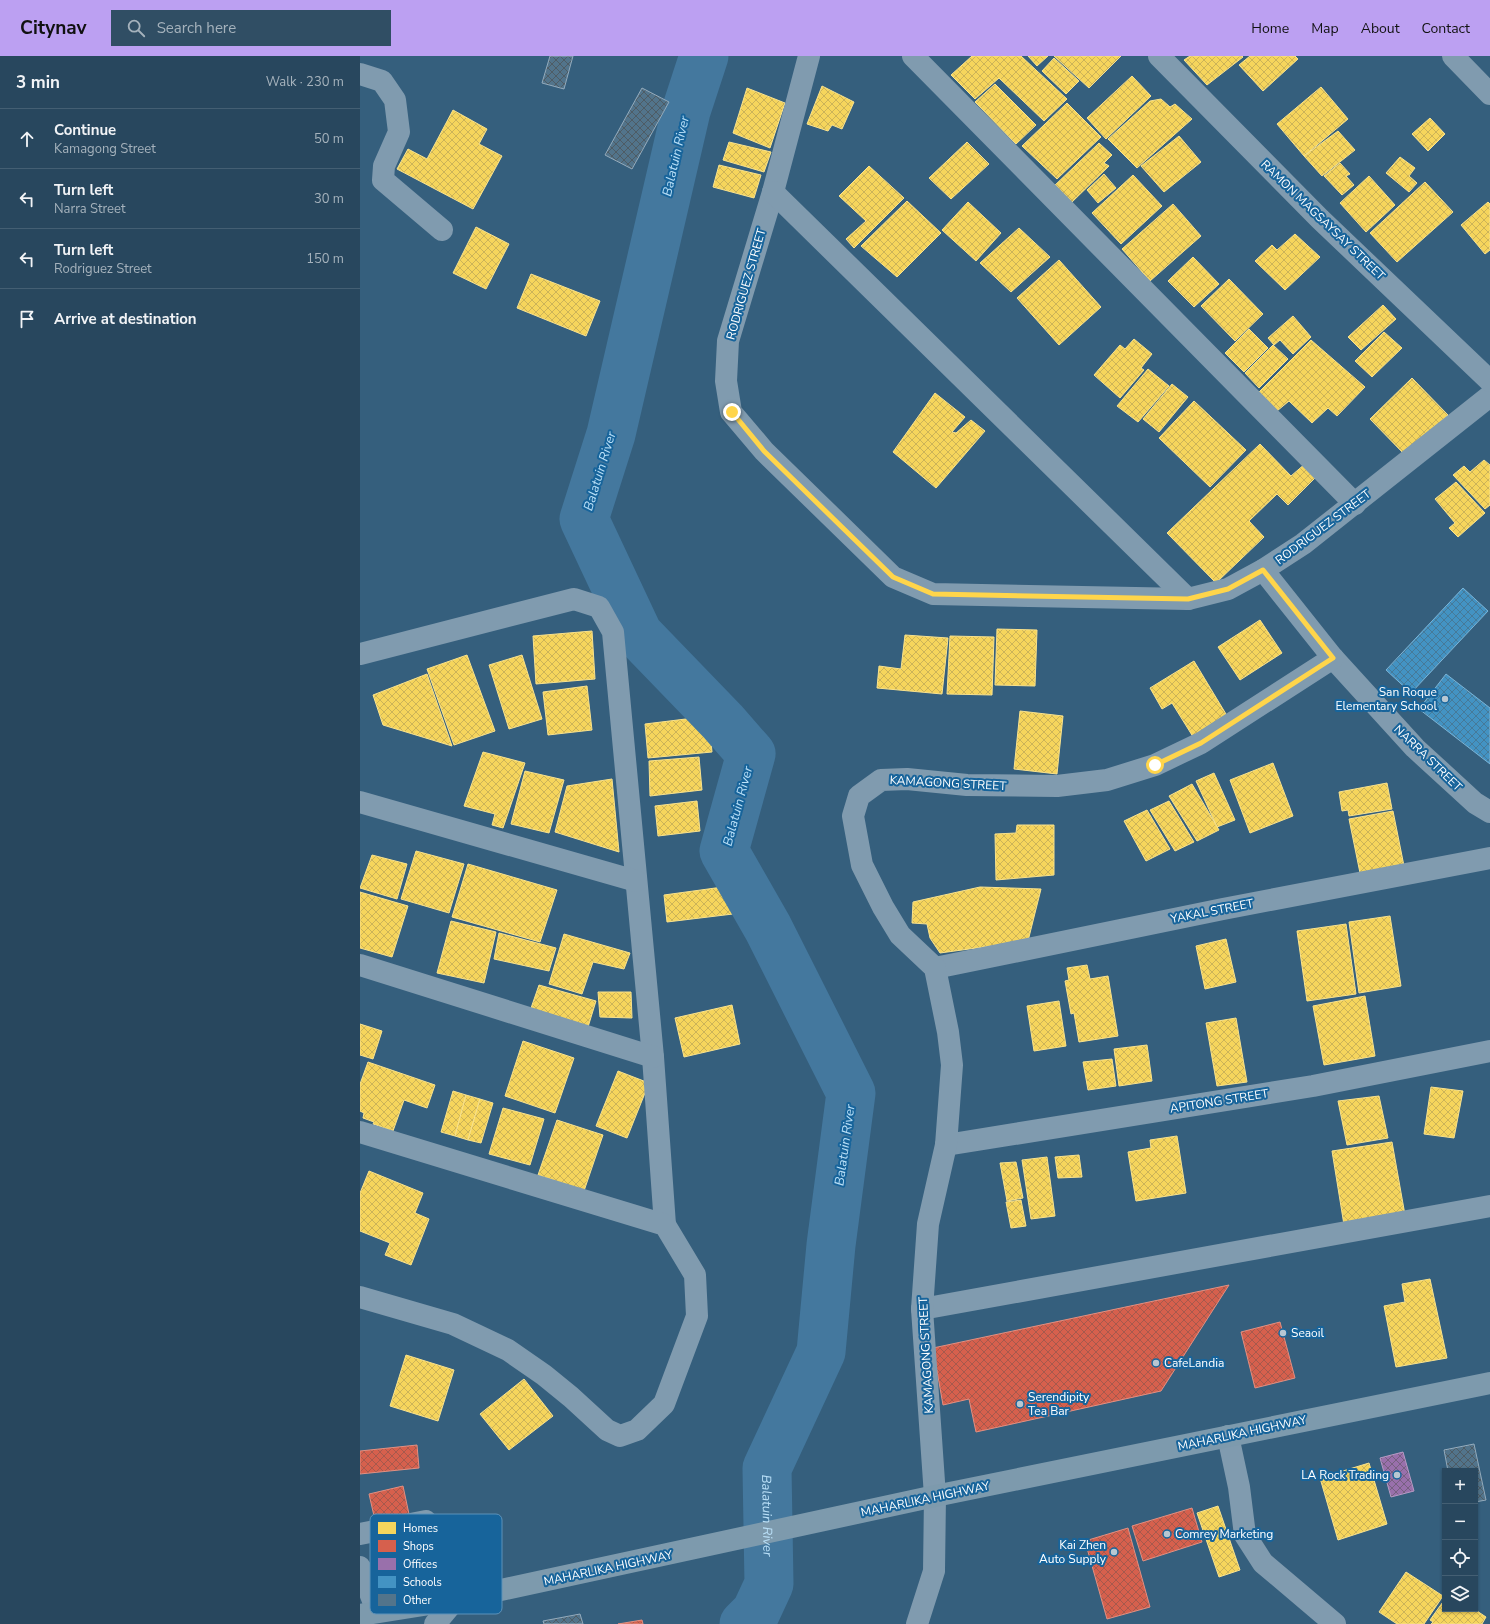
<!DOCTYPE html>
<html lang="en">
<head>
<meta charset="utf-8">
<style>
  body { margin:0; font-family:"Nunito Sans",sans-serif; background:#304e64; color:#f1f3f6 }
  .controls { position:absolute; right:12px; bottom:12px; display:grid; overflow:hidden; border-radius:0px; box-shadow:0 1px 3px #0004 }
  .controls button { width:36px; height:36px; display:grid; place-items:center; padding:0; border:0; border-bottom:1px solid #445f73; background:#28475e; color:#f1f3f6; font:20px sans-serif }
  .stop { position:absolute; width:12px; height:12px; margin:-9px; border:3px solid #ffd54a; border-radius:50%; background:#fff }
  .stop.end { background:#ffd54a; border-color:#fff; box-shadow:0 1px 4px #0008 }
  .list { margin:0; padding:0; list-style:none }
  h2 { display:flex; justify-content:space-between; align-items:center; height:52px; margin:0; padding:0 16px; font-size:17px }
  h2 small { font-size:13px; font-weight:400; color:#a5b2bc }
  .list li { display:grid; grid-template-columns:26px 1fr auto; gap:12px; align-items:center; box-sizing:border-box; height:60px; padding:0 16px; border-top:1px solid #445f73 }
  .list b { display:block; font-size:15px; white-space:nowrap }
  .list p { margin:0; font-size:13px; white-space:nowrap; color:#a5b2bc }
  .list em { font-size:13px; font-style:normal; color:#a5b2bc }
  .icon { flex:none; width:22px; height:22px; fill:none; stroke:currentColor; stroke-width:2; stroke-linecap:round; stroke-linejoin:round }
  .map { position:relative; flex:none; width:1130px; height:1568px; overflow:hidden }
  header { display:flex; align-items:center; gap:24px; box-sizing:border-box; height:56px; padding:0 20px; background:#bca0f2; color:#111 }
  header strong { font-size:19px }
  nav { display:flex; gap:22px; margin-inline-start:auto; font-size:14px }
  .search { width:280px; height:36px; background:#304e64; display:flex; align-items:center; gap:10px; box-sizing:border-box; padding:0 14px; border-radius:0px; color:#a5b2bc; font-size:15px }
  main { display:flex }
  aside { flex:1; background:#28475e }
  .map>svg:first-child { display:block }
  .homes { fill:url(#homes-cross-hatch); stroke:#f9e28d }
  .shops { fill:url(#shops-cross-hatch); stroke:#e29082 }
  .offices { fill:url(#offices-cross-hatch); stroke:#b89bc4 }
  .schools { fill:url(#schools-cross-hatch); stroke:#7bb3d5 }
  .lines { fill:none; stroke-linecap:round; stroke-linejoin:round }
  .river { stroke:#44789e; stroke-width:49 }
  .building { fill:url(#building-cross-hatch); stroke:#94abbc }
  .minor { stroke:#809baf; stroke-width:22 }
  .major { stroke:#7d9aad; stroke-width:22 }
  .route { stroke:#ffd54a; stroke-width:5 }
  .poi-dot { fill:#b8c7d2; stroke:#17649b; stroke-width:1.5 }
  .labels { text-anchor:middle; stroke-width:4; stroke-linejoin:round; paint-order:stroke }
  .street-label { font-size:12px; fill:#fff; stroke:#17649b }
  .poi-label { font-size:12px; fill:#fff; stroke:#17649b; text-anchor:start }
  .water-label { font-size:13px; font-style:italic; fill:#bae0f8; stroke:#17649b }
  .key { fill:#17649b; stroke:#5d92b9; stroke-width:1 }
  .key-label { font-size:11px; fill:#fff }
</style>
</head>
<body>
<header>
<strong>Citynav</strong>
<div class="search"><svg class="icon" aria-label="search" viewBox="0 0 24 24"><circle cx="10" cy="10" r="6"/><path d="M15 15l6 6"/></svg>Search here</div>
<nav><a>Home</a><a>Map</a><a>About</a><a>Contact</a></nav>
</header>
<main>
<aside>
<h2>3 min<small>Walk · 230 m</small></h2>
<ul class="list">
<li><svg class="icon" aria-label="ahead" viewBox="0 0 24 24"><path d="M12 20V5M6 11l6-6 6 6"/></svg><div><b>Continue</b><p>Kamagong Street</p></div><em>50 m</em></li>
<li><svg class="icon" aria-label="left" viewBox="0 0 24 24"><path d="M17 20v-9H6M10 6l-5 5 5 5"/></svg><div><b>Turn left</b><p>Narra Street</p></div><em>30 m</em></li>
<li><svg class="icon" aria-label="left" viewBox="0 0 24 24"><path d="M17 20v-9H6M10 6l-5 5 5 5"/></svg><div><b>Turn left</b><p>Rodriguez Street</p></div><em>150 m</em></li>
<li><svg class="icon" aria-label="arrive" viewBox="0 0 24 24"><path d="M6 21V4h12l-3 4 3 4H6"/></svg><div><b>Arrive at destination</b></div></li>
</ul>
</aside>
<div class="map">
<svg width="1130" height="1568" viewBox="0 0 1130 1568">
  <defs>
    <pattern id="homes-cross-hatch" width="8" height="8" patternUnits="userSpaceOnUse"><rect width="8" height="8" fill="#f6d55c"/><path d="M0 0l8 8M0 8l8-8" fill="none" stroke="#ccb358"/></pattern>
    <pattern id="shops-cross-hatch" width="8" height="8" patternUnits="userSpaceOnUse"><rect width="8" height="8" fill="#d6604d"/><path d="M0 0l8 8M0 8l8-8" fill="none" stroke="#a6594d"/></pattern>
    <pattern id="offices-cross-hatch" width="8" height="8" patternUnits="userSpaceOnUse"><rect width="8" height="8" fill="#9970ab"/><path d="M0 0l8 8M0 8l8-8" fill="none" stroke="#766080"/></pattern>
    <pattern id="schools-cross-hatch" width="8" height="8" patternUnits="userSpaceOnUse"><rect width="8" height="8" fill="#4393c3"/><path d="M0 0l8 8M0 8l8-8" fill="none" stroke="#467a99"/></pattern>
    <pattern id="building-cross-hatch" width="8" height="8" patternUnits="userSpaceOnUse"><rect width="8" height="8" fill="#52748b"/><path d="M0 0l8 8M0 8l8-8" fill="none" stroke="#4e5c65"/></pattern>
  </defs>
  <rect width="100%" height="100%" fill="#355f7d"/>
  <g class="homes">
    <path d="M612 0H661L707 43 684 65 639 22 615 43 591 19Z"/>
    <path d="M668 0H688L677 10Z"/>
    <path d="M694 0H761L729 32Z"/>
    <path d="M830 0H882L883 1 847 29 824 4Z"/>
    <path d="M890 0H935L938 3 903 35 879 9Z"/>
    <path d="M694 2 719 25 706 38 682 15Z"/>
    <path d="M772 20 791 40 746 83 727 62Z"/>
    <path d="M635 28 676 69 656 88 615 46Z"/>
    <path d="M462 30 494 46 482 73 472 69 468 75 447 68Z"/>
    <path d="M961 31 988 63 944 100 917 68Z"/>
    <path d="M387 32 425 47 410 92 373 77Z"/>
    <path d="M801 43 810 51 815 48 832 63 777 112 748 83 790 45Z"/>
    <path d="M707 47 741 81 697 123 662 90Z"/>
    <path d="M93 54 127 73 119 88 142 100 113 153 37 113 48 93 67 103Z"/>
    <path d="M1070 62 1085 78 1068 95 1052 78Z"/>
    <path d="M978 75 995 94 962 120 944 100Z"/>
    <path d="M819 80 841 106 804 136 781 110Z"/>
    <path d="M369 86 411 96 404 116 363 104Z"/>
    <path d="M607 86 629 108 591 143 569 122Z"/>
    <path d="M739 87 752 99 744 107 749 110 710 148 693 131Z"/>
    <path d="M1040 101 1055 112 1049 120 1057 127 1049 136 1026 117Z"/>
    <path d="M980 107 990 118 986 120 994 129 982 139 964 120Z"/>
    <path d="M359 109 401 119 394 142 353 131Z"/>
    <path d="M509 110 544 142 494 192 486 183 506 165 479 140Z"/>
    <path d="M744 118 756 132 738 147 727 134Z"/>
    <path d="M773 119 802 150 761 188 732 157Z"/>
    <path d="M1009 120 1035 149 1006 176 980 147Z"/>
    <path d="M1065 126 1093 156 1037 206 1010 177Z"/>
    <path d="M547 145 581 177 537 221 501 190Z"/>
    <path d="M608 146 641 177 616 205 582 174Z"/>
    <path d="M1128 146 1130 148V194L1125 198 1101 169Z"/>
    <path d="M813 148 841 180 790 225 762 193Z"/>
    <path d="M116 171 149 188 126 233 93 217Z"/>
    <path d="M659 172 690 201 651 236 620 207Z"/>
    <path d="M935 178 960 201 925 234 895 205 912 189 917 194Z"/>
    <path d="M833 201 859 228 834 251 808 225Z"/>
    <path d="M699 204 741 251 699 289 657 242Z"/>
    <path d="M171 218 240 245 226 280 157 252Z"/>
    <path d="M869 223 903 258 875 285 841 250Z"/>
    <path d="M1023 249 1036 263 1001 294 988 281Z"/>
    <path d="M933 260 951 281 933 298 920 284 914 289 908 282Z"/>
    <path d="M889 273 908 292 884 316 865 297Z"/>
    <path d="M1024 276 1042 292 1012 321 995 305Z"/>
    <path d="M774 283 792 298 781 312 784 314 760 342 734 319 760 289 765 293Z"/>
    <path d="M951 284 1005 331 977 360 968 352 952 367 929 345 917 355 899 336Z"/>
    <path d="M913 289 928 303 899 332 885 317Z"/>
    <path d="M788 313 809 330 778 366 757 350Z"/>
    <path d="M1052 322 1088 359 1046 400 1010 363Z"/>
    <path d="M812 328 828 341 799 376 783 363Z"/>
    <path d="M575 337 605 361 592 376 596 377 611 364 625 375 576 432 533 396Z"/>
    <path d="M834 345 886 394 850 431 799 382Z"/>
    <path d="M900 388 931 420 946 407 958 419 928 449 917 438 889 465 904 481 856 527 807 477Z"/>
    <path d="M1124 404 1130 409V449L1125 453 1093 419 1104 410 1110 416Z"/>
    <path d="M1096 426 1125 457 1098 481 1089 472 1095 467 1075 443Z"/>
    <path d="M900 564 922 597 880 624 858 591Z"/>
    <path d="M637 573 677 574 675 630 635 629Z"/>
    <path d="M232 575 235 623 176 628 173 580Z"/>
    <path d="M545 579 588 582 582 638 517 632 519 610 541 613Z"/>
    <path d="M590 580 634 581 632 639 587 638Z"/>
    <path d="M107 599 135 675 94 689 67 613Z"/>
    <path d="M162 599 182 663 149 673 129 609Z"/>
    <path d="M834 605 869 663 835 684 812 647 802 653 790 632Z"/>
    <path d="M67 618 92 690 23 669 13 639Z"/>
    <path d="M227 630 232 674 188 679 183 636Z"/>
    <path d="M660 655 703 660 697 718 654 713Z"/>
    <path d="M342 661 344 675 350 674 352 696 288 702 285 668Z"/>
    <path d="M123 696 165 707 143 772 132 769 135 758 104 750Z"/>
    <path d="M339 701 342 734 290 740 289 705Z"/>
    <path d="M913 707 933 760 890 777 870 724Z"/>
    <path d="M165 715 204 724 189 777 151 768Z"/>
    <path d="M854 717 875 764 857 771 836 725Z"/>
    <path d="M252 723 259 796 195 776 207 730Z"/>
    <path d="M1027 727 1032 753 989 760 988 754 982 755 979 736Z"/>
    <path d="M832 728 859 774 837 785 809 740Z"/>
    <path d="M337 745 340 775 298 780 295 750Z"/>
    <path d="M809 745 834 786 815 795 790 754Z"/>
    <path d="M787 754 810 793 786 805 764 765Z"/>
    <path d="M1033 755 1044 810 1000 817 989 763Z"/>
    <path d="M657 769H694V819L636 824 635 778 656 777Z"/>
    <path d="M56 795 104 808 89 857 41 843Z"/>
    <path d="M12 799 47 808 37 843 0 832Z"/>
    <path d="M108 808 197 834 180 886 92 861Z"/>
    <path d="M370 830 373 858 307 866 304 839Z"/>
    <path d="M620 831 681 833 668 885 580 897 570 882 567 868 552 867 553 846Z"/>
    <path d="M0 836 48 850 32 901 0 892Z"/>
    <path d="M1030 860 1041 930 999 937 989 866Z"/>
    <path d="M91 865 136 876 124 927 77 917Z"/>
    <path d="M986 868 996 938 947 945 937 875Z"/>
    <path d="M139 877 196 892 189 915 134 903Z"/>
    <path d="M204 878 270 897 264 913 233 906 222 938 189 928Z"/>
    <path d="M866 883 876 926 845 933 836 890Z"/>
    <path d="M727 909 730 923 748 920 758 980 719 986 714 957 711 958 705 925 709 924 707 912Z"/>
    <path d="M179 929 236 945 228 971 170 955Z"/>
    <path d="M238 936H271L272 962 240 961Z"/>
    <path d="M1005 940 1015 1000 964 1009 953 950Z"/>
    <path d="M699 945 706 990 674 995 667 950Z"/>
    <path d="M372 949 380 988 324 1001 315 962Z"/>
    <path d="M876 962 887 1026 857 1030 846 967Z"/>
    <path d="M0 968 22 975 13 1003 0 999Z"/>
    <path d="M163 985 214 1002 195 1057 145 1040Z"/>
    <path d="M787 989 792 1025 759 1030 754 993Z"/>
    <path d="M752 1003 756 1030 728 1034 723 1006Z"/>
    <path d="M8 1006 75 1029 67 1052 44 1044 33 1075 13 1068 14 1066 3 1062 4 1057 0 1055V1028Z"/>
    <path d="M258 1015 289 1027 267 1082 236 1070Z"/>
    <path d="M1071 1031 1103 1035 1094 1082 1064 1078Z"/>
    <path d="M93 1035 106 1039 95 1080 81 1076Z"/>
    <path d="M106 1039 120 1043 108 1084 95 1080Z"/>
    <path d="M1019 1040 1028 1082 987 1089 978 1045Z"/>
    <path d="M120 1043 133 1047 121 1087 108 1084Z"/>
    <path d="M143 1052 184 1063 170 1109 129 1098Z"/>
    <path d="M197 1064 243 1079 224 1135 178 1119Z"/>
    <path d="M817 1080 826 1137 776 1145 768 1096 791 1092 790 1084Z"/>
    <path d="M1032 1086 1045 1159 984 1169 972 1095Z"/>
    <path d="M719 1099 722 1121 698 1122 695 1101Z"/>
    <path d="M687 1101 695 1160 671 1163 662 1104Z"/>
    <path d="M656 1106 663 1142 647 1145 640 1107Z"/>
    <path d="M9 1115 63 1137 55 1157 69 1163 51 1209 25 1199 30 1187 0 1175V1137Z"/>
    <path d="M661 1144 666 1170 651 1172 646 1146Z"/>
    <path d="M1070 1223 1087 1302 1036 1311 1024 1250 1045 1246 1042 1228Z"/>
    <path d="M46 1299 94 1314 78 1365 30 1350Z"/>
    <path d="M164 1323 193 1360 149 1394 120 1358Z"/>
    <path d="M1009 1407 1027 1468 978 1484 960 1422Z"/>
    <path d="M858 1450 880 1514 859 1521 837 1457Z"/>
    <path d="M1046 1516 1083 1540 1064 1568H1037L1019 1556Z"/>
    <path d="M1085 1543V1553H1114L1126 1561 1122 1568H1071L1073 1566 1070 1564Z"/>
  </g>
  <g class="shops">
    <path d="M869 1229 801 1335 616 1376 609 1343 583 1349 573 1292Z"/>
    <path d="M920 1266 935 1322 895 1332 881 1276Z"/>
    <path d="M57 1389 59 1412 0 1418V1395Z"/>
    <path d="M43 1430 62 1519 29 1526 9 1438Z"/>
    <path d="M832 1452 842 1486 783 1505 772 1470Z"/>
    <path d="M768 1472 790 1551 747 1563 725 1485Z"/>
    <path d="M282 1564 283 1568H258Z"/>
  </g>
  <path class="offices" d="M1043 1396 1054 1435 1031 1441 1020 1402Z"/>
  <g class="schools">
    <path d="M1103 532 1128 555 1051 637 1026 614Z"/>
    <path d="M1086 618 1130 652V708L1059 653Z"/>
  </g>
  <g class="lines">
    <path class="river" id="s1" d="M344 0 326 55 251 378 224 463 278 578 363 666 391 698 364 795 408 872 491 1037 471 1189 461 1296 407 1412 409 1528 396 1556 384 1568"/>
  </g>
  <g class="building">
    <path d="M190 0H213L204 33 182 27Z"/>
    <path d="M282 32 309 46 272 113 245 99Z"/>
    <path d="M1114 1388 1126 1444 1115 1446V1415H1088L1084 1394Z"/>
    <path d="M220 1558 223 1568H184L183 1565Z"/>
  </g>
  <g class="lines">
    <g class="minor">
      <path d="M449 0 413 136 368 285 366 325 371 356 404 395 533 521 573 538 828 543 868 533 903 514 943 488 1130 340"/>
      <path d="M553 0 995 448"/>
      <path d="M799 0 960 163 1130 325"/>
      <path d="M1093 0 1130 38"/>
      <path d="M0 18 22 25 35 44 39 76 24 110 23 124 82 174"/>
      <path d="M413 136 828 543"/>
      <path d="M903 514 973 602 1055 692 1115 747 1130 756"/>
      <path d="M0 598 214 543 239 551 253 576 293 1001 305 1169"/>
      <path d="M0 746 276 825"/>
      <path d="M0 909 293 1001"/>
      <path d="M575 912 863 853 1130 802"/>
      <path d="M0 1076 305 1169 335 1219 337 1260 304 1348 277 1374 260 1380 247 1374 211 1341 184 1319 148 1294 93 1268 0 1241"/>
      <path d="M586 1089 953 1030 1130 995"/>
      <path d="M562 1253 1130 1150"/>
      <path d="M868 1380 879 1431 885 1479 903 1507 975 1568"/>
      <path d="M0 1478 66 1465 95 1544 75 1568"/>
      <path d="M0 1511 17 1555"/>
      <path d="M557 1568 574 1515 575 1440 562 1253 568 1168 586 1089 592 1009 588 976 575 912 540 879 523 851 502 809 493 760 499 740 521 724 547 723 607 729 697 730 747 724 795 709 841 687 973 602"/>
    </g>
    <path class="major" d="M0 1559 95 1544 575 1440 1130 1327"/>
  </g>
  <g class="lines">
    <path class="route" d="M372 356 404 395 533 521 573 538 828 543 868 533 903 514 973 602 841 687 795 709"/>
  </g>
  <g class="poi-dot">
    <circle cx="1085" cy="643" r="4"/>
    <circle cx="923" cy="1277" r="4"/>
    <circle cx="796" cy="1307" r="4"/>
    <circle cx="660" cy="1348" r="4"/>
    <circle cx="1037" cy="1419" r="4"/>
    <circle cx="807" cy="1478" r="4"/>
    <circle cx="754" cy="1496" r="4"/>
  </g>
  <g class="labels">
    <g class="street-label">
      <text transform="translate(963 164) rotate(44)" y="4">RAMON MAGSAYSAY STREET</text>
      <text transform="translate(386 228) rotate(-74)" y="4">RODRIGUEZ STREET</text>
      <text transform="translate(963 471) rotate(-37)" y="4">RODRIGUEZ STREET</text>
      <text transform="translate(1068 702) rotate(44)" y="4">NARRA STREET</text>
      <text transform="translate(588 727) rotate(3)" y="4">KAMAGONG STREET</text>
      <text transform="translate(852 855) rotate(-11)" y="4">YAKAL STREET</text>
      <text transform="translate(859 1045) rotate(-9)" y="4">APITONG STREET</text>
      <text transform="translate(566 1299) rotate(-93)" y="4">KAMAGONG STREET</text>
      <text transform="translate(882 1377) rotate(-12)" y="4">MAHARLIKA HIGHWAY</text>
      <text transform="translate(565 1443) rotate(-12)" y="4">MAHARLIKA HIGHWAY</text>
      <text transform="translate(248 1512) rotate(-12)" y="4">MAHARLIKA HIGHWAY</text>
    </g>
    <g class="poi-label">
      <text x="1077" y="640" text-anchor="end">San Roque<tspan x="1077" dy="14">Elementary School</tspan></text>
      <text x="931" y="1281">Seaoil</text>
      <text x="804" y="1311">CafeLandia</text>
      <text x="668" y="1345">Serendipity<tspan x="668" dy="14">Tea Bar</tspan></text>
      <text x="1029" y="1423" text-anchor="end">LA Rock Trading</text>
      <text x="815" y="1482">Comrey Marketing</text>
      <text x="746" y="1493" text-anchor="end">Kai Zhen<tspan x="746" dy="14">Auto Supply</tspan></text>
    </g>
    <g class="water-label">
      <text transform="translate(315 100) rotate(-77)" y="5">Balatuin River</text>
      <text transform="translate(239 415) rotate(-73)" y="5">Balatuin River</text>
      <text transform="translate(377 750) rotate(-75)" y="5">Balatuin River</text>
      <text transform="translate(484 1089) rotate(-82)" y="5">Balatuin River</text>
      <text dy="5" stroke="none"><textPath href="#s1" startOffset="1581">Balatuin River</textPath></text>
    </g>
  </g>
  <rect x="10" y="1458" width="132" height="100" rx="6" class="key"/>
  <rect x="18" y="1466" width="18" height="12" fill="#f6d55c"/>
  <rect x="18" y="1484" width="18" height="12" fill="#d6604d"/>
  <rect x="18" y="1502" width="18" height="12" fill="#9970ab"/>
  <rect x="18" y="1520" width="18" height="12" fill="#4393c3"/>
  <rect x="18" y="1538" width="18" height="12" fill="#52748b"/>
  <g class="key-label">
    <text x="43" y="1476">Homes</text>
    <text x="43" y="1494">Shops</text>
    <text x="43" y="1512">Offices</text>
    <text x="43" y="1530">Schools</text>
    <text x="43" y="1548">Other</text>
  </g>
</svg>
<div class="controls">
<button>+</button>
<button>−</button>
<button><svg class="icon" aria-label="locate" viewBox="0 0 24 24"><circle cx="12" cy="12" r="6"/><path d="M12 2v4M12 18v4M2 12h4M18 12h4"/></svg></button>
<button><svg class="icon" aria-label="layers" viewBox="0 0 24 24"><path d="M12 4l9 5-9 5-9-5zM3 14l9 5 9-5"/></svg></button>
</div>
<div class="stop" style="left:795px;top:709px"></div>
<div class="stop end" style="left:372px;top:356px"></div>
</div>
</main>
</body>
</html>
